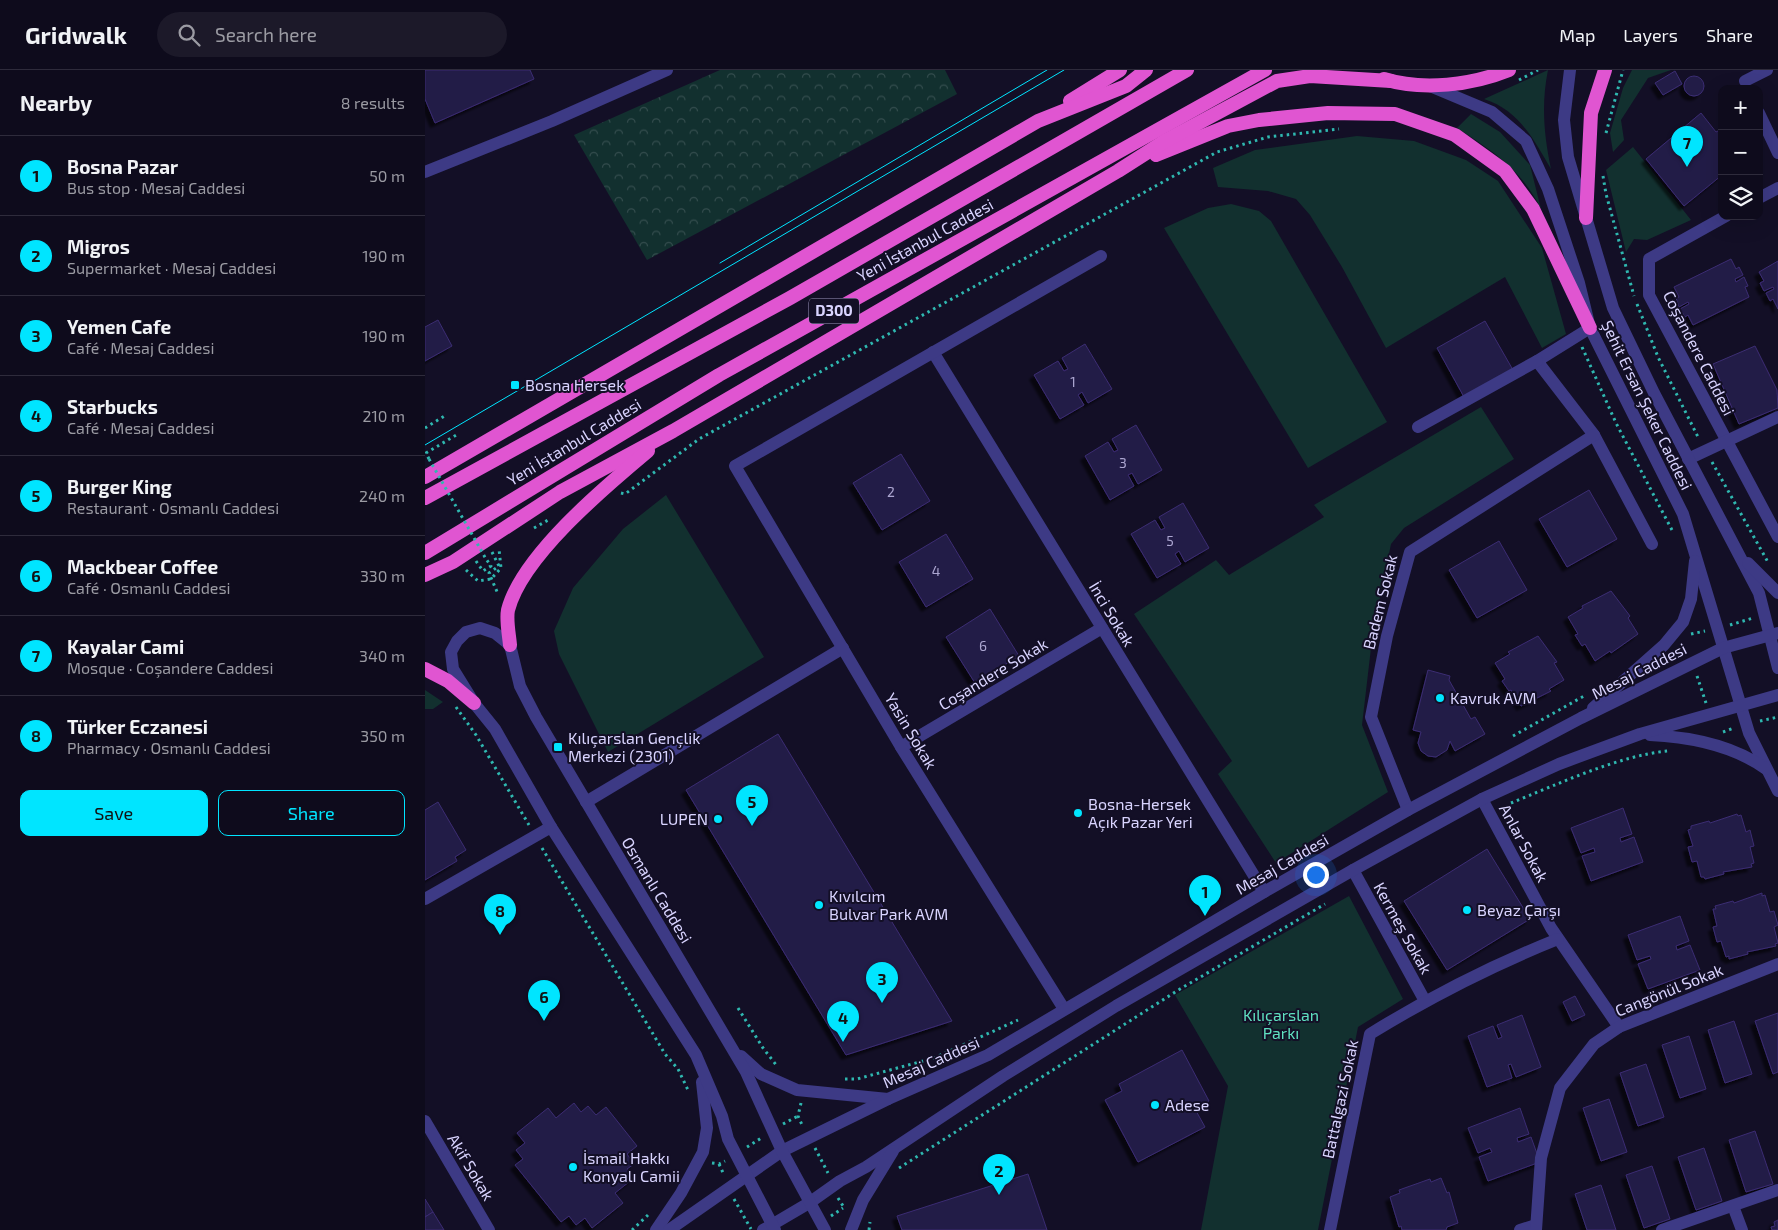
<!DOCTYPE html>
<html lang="en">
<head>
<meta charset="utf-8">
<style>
  body { margin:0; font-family:"Exo 2",sans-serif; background:#1c1929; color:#f1f3f6 }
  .controls { position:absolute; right:15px; top:15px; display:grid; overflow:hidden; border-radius:10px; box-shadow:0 5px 20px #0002 }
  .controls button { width:45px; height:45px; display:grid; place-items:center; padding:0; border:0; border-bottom:1px solid #2e2b3b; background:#0e0b1c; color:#f1f3f6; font:25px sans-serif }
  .you { position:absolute; left:890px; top:804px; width:18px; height:18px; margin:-12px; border:4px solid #fff; border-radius:50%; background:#1a73e8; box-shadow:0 0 0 8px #1a73e833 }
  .badge { display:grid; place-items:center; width:32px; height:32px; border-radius:50%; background:#00e5ff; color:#111; font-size:16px; font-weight:700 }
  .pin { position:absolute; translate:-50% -41px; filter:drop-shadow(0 1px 2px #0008) }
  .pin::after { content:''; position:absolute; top:26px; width:18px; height:15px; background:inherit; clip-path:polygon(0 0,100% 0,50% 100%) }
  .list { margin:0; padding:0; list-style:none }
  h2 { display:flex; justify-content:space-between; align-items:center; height:65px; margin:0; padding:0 20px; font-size:21px }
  h2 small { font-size:16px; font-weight:400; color:#9b9ba3 }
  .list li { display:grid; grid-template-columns:32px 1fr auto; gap:15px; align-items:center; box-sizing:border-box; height:80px; padding:0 20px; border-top:1px solid #2e2b3b }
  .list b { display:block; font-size:19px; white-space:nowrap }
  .list p { margin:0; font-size:16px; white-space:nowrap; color:#9b9ba3 }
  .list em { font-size:16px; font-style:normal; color:#9b9ba3 }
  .actions { display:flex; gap:10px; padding:15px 20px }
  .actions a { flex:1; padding:11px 0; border:1px solid #00e5ff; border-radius:10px; text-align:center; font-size:18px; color:#00e5ff }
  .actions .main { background:#00e5ff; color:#111 }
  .icon { flex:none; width:28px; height:28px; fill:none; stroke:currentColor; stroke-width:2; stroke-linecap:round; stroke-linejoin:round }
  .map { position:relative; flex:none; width:1353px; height:1160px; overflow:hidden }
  header { display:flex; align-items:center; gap:30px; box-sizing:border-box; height:70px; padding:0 25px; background:#0e0b1c; border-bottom:1px solid #2e2b3b }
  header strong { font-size:24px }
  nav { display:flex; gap:28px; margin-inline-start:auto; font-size:18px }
  .search { width:350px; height:45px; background:#1c1929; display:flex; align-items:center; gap:12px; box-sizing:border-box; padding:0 18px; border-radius:28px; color:#9b9ba3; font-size:19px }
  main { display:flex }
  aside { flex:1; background:#0e0b1c }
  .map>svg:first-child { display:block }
  .green { fill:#12302f }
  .forest { fill:url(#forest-crowns) }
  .building { fill:#241b47; stroke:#3b2d73; filter:url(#shadow) }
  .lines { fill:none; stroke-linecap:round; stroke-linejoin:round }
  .path { stroke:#2fb8b0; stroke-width:3; stroke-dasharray:2.5 4; stroke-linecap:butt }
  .minor { stroke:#3d3a85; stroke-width:12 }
  .tertiary { stroke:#3d3a85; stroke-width:12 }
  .trunk { stroke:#e055d1; stroke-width:14 }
  .tram { stroke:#00e5ff; stroke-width:1 }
  .path-bridge { stroke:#2fb8b0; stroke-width:3; stroke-dasharray:2.5 4; stroke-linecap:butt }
  .poi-dot { fill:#00e5ff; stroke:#130f26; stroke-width:2 }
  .labels { text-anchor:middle; stroke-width:4; stroke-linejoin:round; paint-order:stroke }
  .number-label { font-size:14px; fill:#aca6d1 }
  .shield { fill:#130f26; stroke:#9e99be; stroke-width:1 }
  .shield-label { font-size:15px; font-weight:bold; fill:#d9d4ff }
  .street-label { font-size:16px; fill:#d9d4ff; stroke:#130f26 }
  .poi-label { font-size:16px; fill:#d9d4ff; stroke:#130f26; text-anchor:start }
  .park-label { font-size:16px; fill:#5fe0c0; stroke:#130f26 }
</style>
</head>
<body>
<header>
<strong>Gridwalk</strong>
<div class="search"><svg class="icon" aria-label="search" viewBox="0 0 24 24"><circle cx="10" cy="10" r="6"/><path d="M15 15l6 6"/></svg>Search here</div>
<nav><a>Map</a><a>Layers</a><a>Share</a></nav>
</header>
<main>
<aside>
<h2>Nearby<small>8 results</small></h2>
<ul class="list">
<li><span class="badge">1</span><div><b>Bosna Pazar</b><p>Bus stop · Mesaj Caddesi</p></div><em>50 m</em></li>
<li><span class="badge">2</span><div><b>Migros</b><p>Supermarket · Mesaj Caddesi</p></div><em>190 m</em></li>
<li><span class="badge">3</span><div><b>Yemen Cafe</b><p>Café · Mesaj Caddesi</p></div><em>190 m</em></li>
<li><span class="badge">4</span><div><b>Starbucks</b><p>Café · Mesaj Caddesi</p></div><em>210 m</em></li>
<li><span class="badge">5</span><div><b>Burger King</b><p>Restaurant · Osmanlı Caddesi</p></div><em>240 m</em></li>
<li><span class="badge">6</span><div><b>Mackbear Coffee</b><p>Café · Osmanlı Caddesi</p></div><em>330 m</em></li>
<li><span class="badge">7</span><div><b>Kayalar Cami</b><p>Mosque · Coşandere Caddesi</p></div><em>340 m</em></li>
<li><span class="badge">8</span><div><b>Türker Eczanesi</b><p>Pharmacy · Osmanlı Caddesi</p></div><em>350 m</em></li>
</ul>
<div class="actions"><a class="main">Save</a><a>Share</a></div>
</aside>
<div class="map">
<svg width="1353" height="1160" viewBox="0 0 1353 1160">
  <defs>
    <pattern id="forest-crowns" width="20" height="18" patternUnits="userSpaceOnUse" patternTransform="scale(1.25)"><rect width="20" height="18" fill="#12302f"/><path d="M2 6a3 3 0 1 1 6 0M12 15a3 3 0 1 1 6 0" fill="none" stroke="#344d4e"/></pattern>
    <filter id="shadow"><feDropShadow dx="-4.5" dy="4.5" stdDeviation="1" flood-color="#0009"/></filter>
  </defs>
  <rect width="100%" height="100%" fill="#130f26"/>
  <g class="green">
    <path d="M1123 0C1116 35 1119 65 1126 99 1109 70 1094 40 1059 29Z"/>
    <path d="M1207 0H1246L1223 8 1196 50 1199 70 1188 82 1185 63 1198 18Z"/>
    <path d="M1046 44 1075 62 1105 95 1116 139C1097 100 1068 81 1032 58Z"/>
    <path d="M932 66 989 71 1041 90 1073 111 1117 178 1141 264 1117 278 1080 207 961 278 917 197 885 145 871 129 843 121 793 117 788 98 830 80Z"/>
    <path d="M1208 77 1266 150 1222 170 1209 169 1201 182 1181 100Z"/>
    <path d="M806 134 834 141 846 151 962 352 883 398 739 158 783 138Z"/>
    <path d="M1056 337 1089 389 979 458 966 474 948 561 937 655 963 722 851 793 793 704 807 691 709 544 791 490 804 505 899 447 889 435Z"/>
    <path d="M241 425 339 587 183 682 134 584 129 561 148 518 198 459Z"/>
    <path d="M0 620 18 632 8 639H0Z"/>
    <path d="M924 826 978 929 933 957 893 1160H776L803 1016 750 925Z"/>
  </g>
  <path class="forest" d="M295 0H520L532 24 222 190 149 65Z"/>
  <g class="building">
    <path d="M0 0H105L109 9 10 53 0 29Z"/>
    <path d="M1250 1 1257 14 1238 25 1230 13Z"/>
    <circle cx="1269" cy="16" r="10"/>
    <path d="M1276 43 1291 62 1297 59V105L1259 136 1221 89Z"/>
    <path d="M1306 189 1311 199 1314 197 1318 205 1310 209 1311 212 1319 207 1323 216 1320 217 1324 227 1268 255 1263 245 1260 247 1255 239 1264 234 1263 232 1254 237 1251 228 1254 227 1249 217Z"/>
    <path d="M1353 191V239L1348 229 1345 231 1341 223 1349 219 1348 217 1339 221 1335 213 1339 211 1334 202Z"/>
    <path d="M13 250 27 276 0 291V257Z"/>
    <path d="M1060 251 1088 300 1039 327 1012 278Z"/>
    <path d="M660 274 687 319 663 333 657 322 653 325 659 335 635 349 609 305 633 291 639 301 643 299 637 288Z"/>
    <path d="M1330 276 1352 320 1353 338 1314 354 1288 294Z"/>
    <path d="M711 355 737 400 713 414 707 403 703 405 709 416 685 430 660 386 683 372 689 382 693 380 687 369Z"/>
    <path d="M476 384 505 431 457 460 428 413Z"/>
    <path d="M1164 420 1192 469 1142 497 1114 449Z"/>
    <path d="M758 433 784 478 760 492 754 481 750 484 756 494 732 508 706 464 730 450 736 460 740 458 734 447Z"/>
    <path d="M521 464 548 509 501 537 474 492Z"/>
    <path d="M1074 471 1102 520 1052 548 1024 500Z"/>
    <path d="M1186 521 1205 546 1203 548 1213 564 1186 583 1185 581 1170 591 1160 574 1157 576 1150 565 1153 564 1143 547 1158 538 1157 536Z"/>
    <path d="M565 539 594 586 550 613 521 567Z"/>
    <path d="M1113 566 1132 592 1129 593 1139 610 1124 619 1126 621 1096 636 1086 620 1084 621 1077 611 1080 609 1070 593 1085 584 1083 582Z"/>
    <path d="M1003 600 1025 606 1024 610 1046 649 1050 647 1060 664 1030 681 1025 671 1022 680 1011 687 1003 686 996 681 993 673 996 662 988 660Z"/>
    <path d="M353 664 527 951 421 985 261 720Z"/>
    <path d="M13 732 41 780 30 787 32 791 0 810V740Z"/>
    <path d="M1198 738 1207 764 1195 768 1196 772 1209 767 1218 792 1166 811 1157 786 1170 782 1169 778 1156 783 1146 758Z"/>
    <path d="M1312 744 1313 746 1316 745 1321 762 1325 760 1329 776 1325 777 1329 793 1326 794 1327 797 1298 802 1299 804 1280 809 1279 807H1276L1272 791 1267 792 1263 777 1268 776 1263 760 1266 759V756L1284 751 1285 753Z"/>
    <path d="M1062 779 1105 849 1022 900 979 831Z"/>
    <path d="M1337 823V826L1340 825 1345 842 1349 841 1353 855 1349 857 1353 873 1350 874 1351 876 1322 882 1323 884 1304 889V886L1301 887 1296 871 1292 872 1288 857 1292 856 1288 839H1291L1290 836 1308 831 1309 833Z"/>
    <path d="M1255 846 1264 871 1251 876 1252 880 1265 875 1275 900 1223 919 1213 894 1226 889 1225 886 1212 890 1203 865Z"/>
    <path d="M1150 926 1160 945 1147 951 1138 932Z"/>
    <path d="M1353 943V1002L1348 1004 1330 951Z"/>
    <path d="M1097 945 1116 997 1091 1007 1086 994 1083 995 1087 1008 1062 1017 1043 966 1068 956 1073 969 1077 967 1072 955Z"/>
    <path d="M1309 951 1327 1004 1300 1013 1283 960Z"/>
    <path d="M1264 966 1281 1019 1255 1028 1237 975Z"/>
    <path d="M757 980 784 1031 770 1039 780 1057 713 1092 680 1030 697 1021 694 1014Z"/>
    <path d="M1221 994 1239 1047 1213 1056 1195 1003Z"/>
    <path d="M1184 1029 1202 1082 1176 1091 1158 1038Z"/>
    <path d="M149 1033 156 1042 163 1036 171 1045 181 1037 212 1076 202 1084 209 1094 202 1099 209 1108 190 1123 198 1133 167 1158 160 1148 151 1155 144 1146 136 1152 90 1095 98 1089 91 1080 100 1073 92 1063 123 1038 131 1048Z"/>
    <path d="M1095 1038 1104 1064 1092 1068 1093 1072 1106 1067 1115 1092 1063 1111 1054 1087 1067 1082 1065 1078 1053 1083 1043 1058Z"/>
    <path d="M1330 1061 1348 1114 1321 1122 1304 1070Z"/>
    <path d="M1279 1078 1297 1131 1271 1140 1253 1087Z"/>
    <path d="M1227 1096 1245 1149 1219 1158 1201 1105Z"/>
    <path d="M603 1104 622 1160H477L472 1146Z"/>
    <path d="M1016 1108 1022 1123 1024 1122 1033 1153 1022 1157 1021 1160H977L976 1156 974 1157 965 1127 975 1123 974 1120 1005 1109 1006 1112Z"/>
    <path d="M1176 1115 1191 1160H1162L1150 1124Z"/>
    <path d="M0 1129 8 1142 0 1147Z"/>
    <path d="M8 1142 19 1160H0V1147Z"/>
    <path d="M1353 1150V1160H1347L1346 1157 1350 1156 1349 1152Z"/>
  </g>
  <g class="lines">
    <g class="path">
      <path d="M1094 10 1113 0"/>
      <path d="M1181 63 1198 0"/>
      <path d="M1178 106 1181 124 1209 226"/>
      <path d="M1212 234 1233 287 1274 369"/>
      <path d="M1157 277 1191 353 1248 462"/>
      <path d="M0 358 21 345"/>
      <path d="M4 389 1 383 33 364"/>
      <path d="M1287 392 1344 494"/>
      <path d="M196 423 200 424 274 369 792 82 843 67 914 59"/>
      <path d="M109 458 125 449"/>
      <path d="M67 482 74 496 64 503 73 524"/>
      <path d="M51 491 58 501 66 496 61 489"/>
      <path d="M41 500 53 511 66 509 76 498 74 479"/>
      <path d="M1305 555 1328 548"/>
      <path d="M1266 564 1280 561"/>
      <path d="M1272 606 1281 633"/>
      <path d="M31 637 51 665 104 755"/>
      <path d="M1335 651 1353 647"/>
      <path d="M1298 662 1309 658"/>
      <path d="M1088 666 1159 626"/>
      <path d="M1086 733C1131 715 1195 685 1243 681"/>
      <path d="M117 778 240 984 253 999 263 1020"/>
      <path d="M313 938 338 978 352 996"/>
      <path d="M420 1009H432L509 988 593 950"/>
      <path d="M376 1033 373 1046 378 1057"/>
      <path d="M358 1054 373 1046"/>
      <path d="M322 1077 338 1067"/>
      <path d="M390 1078 403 1103"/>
      <path d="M287 1093 294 1094 300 1091"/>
      <path d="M294 1094 299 1105"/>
      <path d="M474 1098 755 919 900 834"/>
      <path d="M413 1128 420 1139"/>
      <path d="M309 1129 326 1159"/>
      <path d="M406 1146 418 1138"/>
      <path d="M207 1160 223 1145"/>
      <path d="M444 1160 445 1152"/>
    </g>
    <g class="minor">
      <path d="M1320 11 1342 0"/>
      <path d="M1334 43 1353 83"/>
      <path d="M1334 128 1353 118"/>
      <path d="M1301 146 1224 189V225L1353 467"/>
      <path d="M1165 258 1112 291 1169 365 1227 474"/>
      <path d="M508 282 839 822"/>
      <path d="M993 357 1112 291"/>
      <path d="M1263 389 1353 347"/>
      <path d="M476 677 677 558"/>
      <path d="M1057 729 1126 858 1194 957"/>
      <path d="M161 732 418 578"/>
      <path d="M983 740 946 647 962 566 985 482 1169 365"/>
      <path d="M928 800 1000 931"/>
      <path d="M0 829 126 757"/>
      <path d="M639 939 476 677 310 396 676 186"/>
      <path d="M0 1051 64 1160"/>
      <path d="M1308 1136 1317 1160"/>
      <path d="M905 1160 945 964C1005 927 1068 895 1133 869"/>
      <path d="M1095 1160 1111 1155"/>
      <path d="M1111 1160 1116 1088 1135 1018 1169 974 1194 957 1353 894"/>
      <path d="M1237 1160 1353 1120"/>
    </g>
    <g class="tertiary">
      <path d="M1145 0 1139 50 1143 87 1188 238 1229 323 1334 523 1353 598"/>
      <path d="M1005 16 1067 42 1101 71 1123 119 1154 213 1165 258 1258 444 1324 663 1353 721"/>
      <path d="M0 102 127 51 242 0"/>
      <path d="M1323 493 1353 523"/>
      <path d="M1168 638 1239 575 1258 552 1266 529 1270 491"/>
      <path d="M1225 665C1265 667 1308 675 1341 699"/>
      <path d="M316 986 336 1004 372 1020 463 1029"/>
      <path d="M231 1160 256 1123 278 1082 282 1058 277 1012"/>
      <path d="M244 1160 357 1081 463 1029 563 985 839 822 983 740 1156 648 1298 578 1353 563"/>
      <path d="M338 1160 384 1133 415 1111 441 1097 578 1006 691 936 928 800 1057 729 1134 694 1215 664 1353 625"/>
      <path d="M350 1160 303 1069 297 1046 271 985 126 757 70 659 49 633 28 599 26 582 32 571 41 562 55 558 70 563 85 575 95 616 111 647 321 1002 357 1081 400 1160"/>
      <path d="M426 1160 438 1130 468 1081"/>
    </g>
    <g class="trunk">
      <path d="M959 9C998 21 1047 15 1084 0"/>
      <path d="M645 31 695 0"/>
      <path d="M731 85 803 56 834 50 903 43 970 44 1030 65 1080 101 1108 139 1165 258"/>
      <path d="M1161 148 1166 43 1180 0"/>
      <path d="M0 407 613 51 701 16 721 0"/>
      <path d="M0 428 365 228 762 0"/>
      <path d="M0 483 294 305 840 0"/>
      <path d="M0 505 28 492 135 422 248 361 693 101 740 71 852 11 885 6 966 11"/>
      <path d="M85 575C84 564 81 550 83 540 97 486 180 417 223 381"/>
      <path d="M0 599 23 611 49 633"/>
    </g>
    <g class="tram">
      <path d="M295 193 622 0"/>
      <path d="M0 375 639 0"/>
    </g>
    <path class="path-bridge" d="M4 389 61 489"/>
  </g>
  <g class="poi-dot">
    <rect x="85" y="310" width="10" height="10" rx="2.5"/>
    <circle cx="1015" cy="628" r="5"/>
    <rect x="128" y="672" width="10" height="10" rx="2.5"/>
    <circle cx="653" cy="743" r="5"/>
    <circle cx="293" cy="749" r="5"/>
    <circle cx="394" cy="835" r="5"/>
    <circle cx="1042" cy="840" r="5"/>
    <circle cx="730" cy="1035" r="5"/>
    <circle cx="148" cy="1097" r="5"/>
  </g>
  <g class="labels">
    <g class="number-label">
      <text x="648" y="317">1</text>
      <text x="698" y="398">3</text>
      <text x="466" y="427">2</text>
      <text x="745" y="476">5</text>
      <text x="511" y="506">4</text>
      <text x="558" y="581">6</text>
    </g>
    <rect class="shield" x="384" y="228.5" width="50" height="25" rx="4"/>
    <g class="shield-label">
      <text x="409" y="246">D300</text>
    </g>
    <g class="street-label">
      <text transform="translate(500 170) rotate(-29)" y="6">Yeni İstanbul Caddesi</text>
      <text transform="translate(1274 283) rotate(63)" y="6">Coşandere Caddesi</text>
      <text transform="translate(1222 335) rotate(64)" y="6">Şehit Ersan Şeker Caddesi</text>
      <text transform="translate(149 372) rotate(-31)" y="6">Yeni İstanbul Caddesi</text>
      <text transform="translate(955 532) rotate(-76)" y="6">Badem Sokak</text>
      <text transform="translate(687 544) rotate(59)" y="6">İnci Sokak</text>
      <text transform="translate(1214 601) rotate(-27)" y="6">Mesaj Caddesi</text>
      <text transform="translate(568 604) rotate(-31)" y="6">Coşandere Sokak</text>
      <text transform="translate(486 661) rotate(59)" y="6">Yasin Sokak</text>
      <text transform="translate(1099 773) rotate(62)" y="6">Anlar Sokak</text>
      <text transform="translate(857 794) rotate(-30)" y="6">Mesaj Caddesi</text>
      <text transform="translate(232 820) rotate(59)" y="6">Osmanlı Caddesi</text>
      <text transform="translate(978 858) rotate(61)" y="6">Kermeş Sokak</text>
      <text transform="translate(1244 920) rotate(-22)" y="6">Cangönül Sokak</text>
      <text transform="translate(506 992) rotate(-24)" y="6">Mesaj Caddesi</text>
      <text transform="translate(915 1029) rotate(-78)" y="6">Battalgazi Sokak</text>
      <text transform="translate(46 1097) rotate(59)" y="6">Akif Sokak</text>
    </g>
    <g class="poi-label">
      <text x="100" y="321">Bosna Hersek</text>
      <text x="1025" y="634">Kavruk AVM</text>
      <text x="143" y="674">Kılıçarslan Gençlik<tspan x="143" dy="18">Merkezi (2301)</tspan></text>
      <text x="663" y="740">Bosna-Hersek<tspan x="663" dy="18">Açık Pazar Yeri</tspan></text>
      <text x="283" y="755" text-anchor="end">LUPEN</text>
      <text x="404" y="832">Kıvılcım<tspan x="404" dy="18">Bulvar Park AVM</tspan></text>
      <text x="1052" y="846">Beyaz Çarşı</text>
      <text x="740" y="1041">Adese</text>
      <text x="158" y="1094">İsmail Hakkı<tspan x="158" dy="18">Konyalı Camii</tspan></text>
    </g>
    <g class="park-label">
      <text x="856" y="951">Kılıçarslan<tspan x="856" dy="18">Parkı</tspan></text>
    </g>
  </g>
</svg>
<div class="controls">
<button>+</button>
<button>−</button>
<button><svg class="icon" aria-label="layers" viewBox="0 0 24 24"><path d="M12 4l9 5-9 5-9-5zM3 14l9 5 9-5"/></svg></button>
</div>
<div class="you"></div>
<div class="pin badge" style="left:780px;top:846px">1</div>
<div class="pin badge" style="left:574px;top:1125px">2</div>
<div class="pin badge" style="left:457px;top:933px">3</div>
<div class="pin badge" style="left:418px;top:972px">4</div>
<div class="pin badge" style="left:327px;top:756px">5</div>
<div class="pin badge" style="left:119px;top:951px">6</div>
<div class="pin badge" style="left:1262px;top:97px">7</div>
<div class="pin badge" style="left:75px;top:865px">8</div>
</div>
</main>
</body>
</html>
